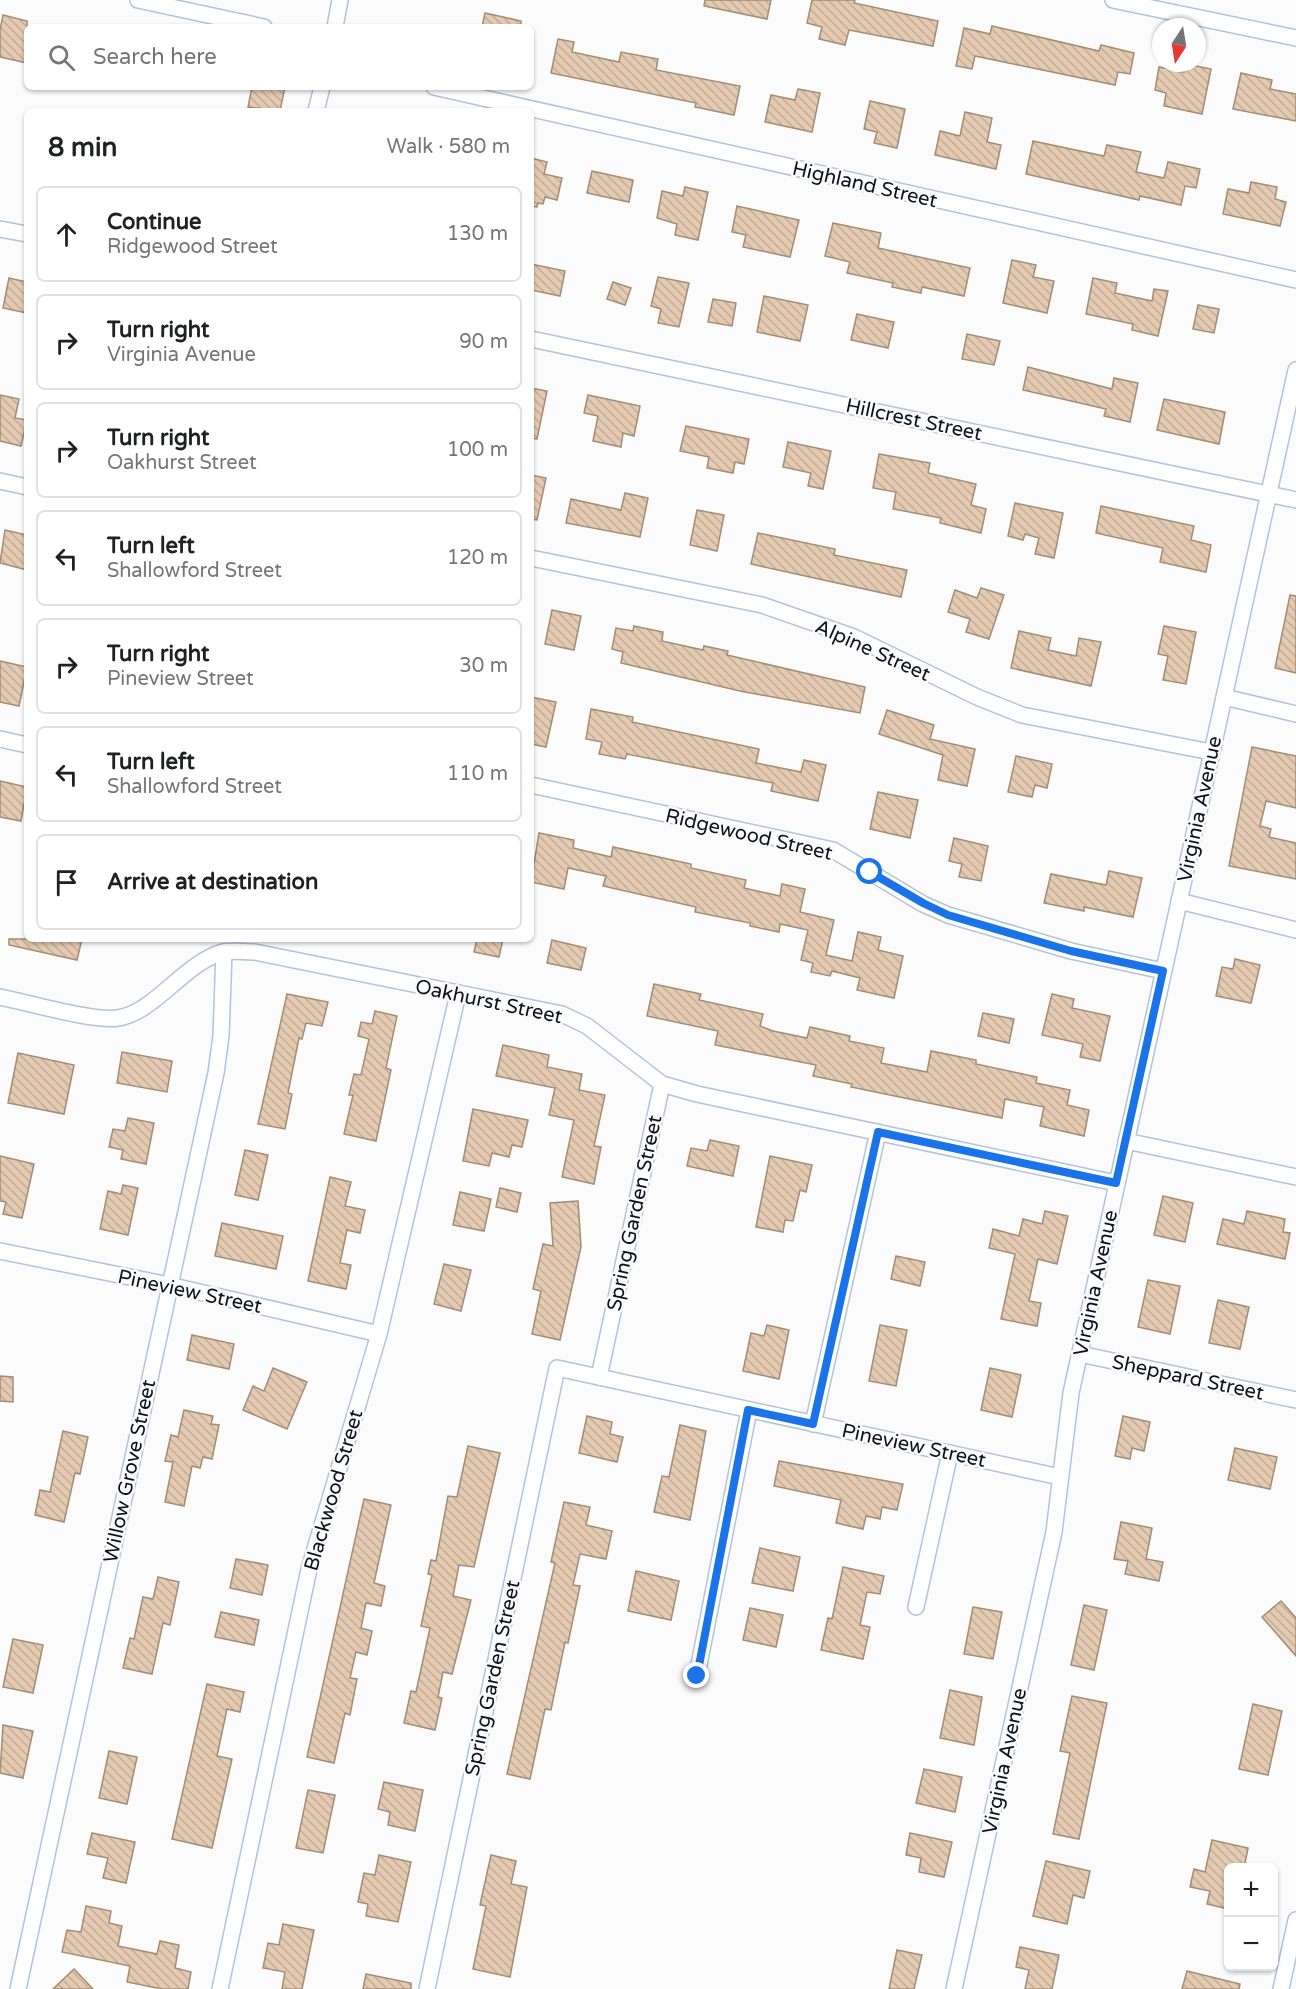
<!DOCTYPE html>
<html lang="en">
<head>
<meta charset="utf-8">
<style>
  body { margin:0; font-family:"Varela Round",sans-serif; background:#f6f6f6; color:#202124 }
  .controls { position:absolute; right:18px; bottom:18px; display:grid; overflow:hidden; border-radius:9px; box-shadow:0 2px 4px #0004 }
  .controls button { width:54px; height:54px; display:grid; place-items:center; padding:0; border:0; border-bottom:2px solid #e0e0e0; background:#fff; color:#202124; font:30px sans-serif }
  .compass { position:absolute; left:1152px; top:18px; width:54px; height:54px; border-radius:50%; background:#fff; box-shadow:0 2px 4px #0004; rotate:192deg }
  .stop { position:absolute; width:18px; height:18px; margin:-14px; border:4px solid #1a73e8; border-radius:50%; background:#fff }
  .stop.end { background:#1a73e8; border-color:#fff; box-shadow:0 2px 6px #0008 }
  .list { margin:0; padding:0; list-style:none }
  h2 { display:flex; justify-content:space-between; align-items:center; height:78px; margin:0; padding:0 24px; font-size:26px }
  h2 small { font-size:20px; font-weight:400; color:#757577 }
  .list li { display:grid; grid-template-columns:39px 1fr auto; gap:18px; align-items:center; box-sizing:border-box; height:96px; margin:0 12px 12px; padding:0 12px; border:2px solid #e0e0e0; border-radius:9px }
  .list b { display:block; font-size:22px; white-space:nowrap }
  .list p { margin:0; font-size:20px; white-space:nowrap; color:#757577 }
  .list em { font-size:20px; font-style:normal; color:#757577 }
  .icon { flex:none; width:33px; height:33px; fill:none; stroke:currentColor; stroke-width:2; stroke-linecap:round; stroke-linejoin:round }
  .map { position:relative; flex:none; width:1296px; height:1989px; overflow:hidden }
  .search { position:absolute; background:#fff; box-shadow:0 2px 4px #0004; left:24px; top:24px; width:510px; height:66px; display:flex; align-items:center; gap:15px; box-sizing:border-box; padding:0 21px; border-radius:9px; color:#757577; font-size:22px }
  .panel { position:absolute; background:#fff; box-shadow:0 2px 4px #0004; left:24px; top:108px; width:510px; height:834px; border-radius:9px }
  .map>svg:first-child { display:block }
  .building { fill:url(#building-back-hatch); stroke:#a48c75; stroke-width:1.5 }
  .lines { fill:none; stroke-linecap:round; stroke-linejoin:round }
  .minor-casing { stroke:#b0c4e0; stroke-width:18 }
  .minor { stroke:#fff; stroke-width:15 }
  .route { stroke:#1a73e8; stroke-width:8 }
  .labels { text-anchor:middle; stroke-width:5; stroke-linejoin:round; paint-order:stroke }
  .street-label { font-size:20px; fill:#0c121c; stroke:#fbfbfb }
</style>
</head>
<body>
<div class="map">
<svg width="1296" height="1989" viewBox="0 0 1296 1989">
  <defs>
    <pattern id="building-back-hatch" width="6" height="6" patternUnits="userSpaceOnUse" patternTransform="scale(1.5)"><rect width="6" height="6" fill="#e5cab2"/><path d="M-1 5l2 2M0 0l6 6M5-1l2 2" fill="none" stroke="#c3ac98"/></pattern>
  </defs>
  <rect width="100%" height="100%" fill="#fbfbfb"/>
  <g class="building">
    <path d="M705 0H771L767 19 704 6Z"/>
    <path d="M812 0H855L854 3 938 21 933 46 849 30 845 45 819 39 822 27 807 23Z"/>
    <path d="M485 13 521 21V27H482Z"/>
    <path d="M3 15 27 21V63L0 57V30Z"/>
    <path d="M992 26 1099 51 1101 45 1134 53 1130 74 1118 72 1115 85 975 56 972 69 956 66 964 28 990 34Z"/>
    <path d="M558 39 574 42 572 52 619 62 621 52 658 59 656 70 740 86 734 115 695 107 696 103 551 73Z"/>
    <path d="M1186 64 1211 69 1202 114 1164 106 1166 93 1155 90 1159 67 1184 72Z"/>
    <path d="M1241 73 1272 80 1270 89 1296 94V121L1233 109Z"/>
    <path d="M252 87H285L280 111 248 107Z"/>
    <path d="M798 89 820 93 812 132 765 122 771 95 795 100Z"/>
    <path d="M870 101 905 109 897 148 874 143 877 132 864 129Z"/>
    <path d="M965 112 992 118 987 142 1001 145 996 169 935 155 940 131 960 136Z"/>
    <path d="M1033 141 1104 156 1107 145 1141 152 1136 172 1164 178 1168 162 1200 169 1196 188 1185 186 1181 205 1140 196 1139 200 1026 174Z"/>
    <path d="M531 158 547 162 544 174 562 178 557 200 545 197 543 204 538 203 537 207 531 206Z"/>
    <path d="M592 171 633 180 629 202 587 193Z"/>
    <path d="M1251 182 1277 187 1275 199 1286 202 1280 226 1223 214 1228 189 1249 193Z"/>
    <path d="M685 187 708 192 698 240 675 235 677 224 657 218 662 191 683 196Z"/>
    <path d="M737 206 799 220 790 257 743 247 746 235 732 232Z"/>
    <path d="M833 223 881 233 878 248 970 268 964 296 922 287 921 293 892 287 893 283 847 273 850 262 825 256Z"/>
    <path d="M1012 260 1036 265 1033 277 1054 281 1047 313 1003 303Z"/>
    <path d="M531 264 565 271 560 296 531 290Z"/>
    <path d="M658 277 689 283 679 327 658 323 661 309 651 306Z"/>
    <path d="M9 278 27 282V313L3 308Z"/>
    <path d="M1093 278 1117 283 1115 293 1152 301 1154 289 1168 291 1158 336 1132 330 1133 324 1086 314Z"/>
    <path d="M613 282 631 288 625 305 607 299Z"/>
    <path d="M764 296 808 305 800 341 757 332Z"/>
    <path d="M713 299 736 303 732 326 708 322Z"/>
    <path d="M1198 305 1219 309 1214 333 1193 329Z"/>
    <path d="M857 314 894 322 888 348 851 340Z"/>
    <path d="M967 334 1000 341 994 365 962 359Z"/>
    <path d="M1028 367 1112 389 1114 378 1138 383 1130 422 1104 416 1106 409 1023 390Z"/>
    <path d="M531 388 547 391 537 439 531 438Z"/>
    <path d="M0 395 19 399 15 418 27 420 21 446 0 441Z"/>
    <path d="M588 395 640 406 634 436 623 433 621 447 593 441 598 416 584 413Z"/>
    <path d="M1164 399 1225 412 1219 444 1157 430Z"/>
    <path d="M686 426 749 439 744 464 735 462 733 473 707 468 709 457 680 451Z"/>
    <path d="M788 442 831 451 823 489 808 486 811 473 783 467Z"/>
    <path d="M879 454 930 463 928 473 976 484 971 505 986 509 981 533 940 523 941 518 893 509 896 492 873 488Z"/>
    <path d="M531 475 546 478 537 520 531 519Z"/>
    <path d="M625 493 648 498 640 537 566 523 571 499 621 510Z"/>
    <path d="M1015 503 1063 513 1054 558 1035 554 1039 538 1025 534 1023 540 1008 536Z"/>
    <path d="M1101 506 1194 526 1191 540 1211 545 1206 572 1160 562 1163 548 1096 533Z"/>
    <path d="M697 510 724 515 717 551 690 545Z"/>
    <path d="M5 530 27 535V570L0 563Z"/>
    <path d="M758 533 835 549 834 555 907 570 901 597 751 564Z"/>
    <path d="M981 588 1004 595 989 639 966 632 970 619 948 612 955 590 977 598Z"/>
    <path d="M1290 595 1296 596V673L1275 668Z"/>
    <path d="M552 610 581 616 574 650 545 644Z"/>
    <path d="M634 626 663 632 662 641 703 650 704 646 728 651 727 655 865 687 860 713 740 691 621 663 623 652 612 649 616 628 633 631Z"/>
    <path d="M1164 626 1196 632 1186 684 1163 680 1168 656 1158 654Z"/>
    <path d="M1019 631 1051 638 1048 650 1076 656 1079 638 1101 642 1091 686 1011 668Z"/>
    <path d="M0 661 27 667 19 706 0 702Z"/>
    <path d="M531 697 556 702 546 747 531 744Z"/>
    <path d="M591 709 633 717 632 722 759 749 756 763 801 772 804 760 826 765 818 801 771 791 773 783 627 754 625 759 599 754 602 742 586 739Z"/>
    <path d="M887 710 934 725 930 739 975 749 967 786 938 780 943 755 879 734Z"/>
    <path d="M1252 747 1296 756V808L1266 801 1260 826 1271 829 1269 837 1296 843V879L1229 866Z"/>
    <path d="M1016 756 1052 764 1047 788 1035 785 1032 797 1008 792Z"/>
    <path d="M0 781 27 787 21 821 0 817Z"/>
    <path d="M878 792 918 800 910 838 870 829Z"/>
    <path d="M539 833 574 840 573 848 611 857 613 847 691 864V868L746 880 744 888 780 896 782 884 805 889 800 912 834 920 826 955 852 961 858 932 881 937 878 950 903 956 894 998 857 990 860 978 832 971 830 976 811 972 813 963 801 960 808 930 780 924 779 932 750 926V923L695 912 696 907 603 886 606 876 568 868 564 889 531 882Z"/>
    <path d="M954 838 988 846 981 881 959 877 962 864 949 861Z"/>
    <path d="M1109 871 1142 878 1133 917 1084 907V911L1044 903 1051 874 1106 885Z"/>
    <path d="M9 939H82L77 960 9 945Z"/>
    <path d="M477 939H503L499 957 474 952Z"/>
    <path d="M552 940 586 948 581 970 547 963Z"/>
    <path d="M1235 959 1260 965 1251 1003 1216 996 1222 967 1233 969Z"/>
    <path d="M654 984 701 994 699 1000 763 1014 760 1026 773 1031 807 1038 810 1027 850 1036 849 1041 884 1048 881 1063 927 1072 931 1051 976 1060V1064L1037 1077 1036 1083 1070 1090 1067 1105 1089 1110 1084 1136 1040 1126 1044 1107 1005 1099 1002 1118 851 1087 852 1084 813 1076 816 1065 715 1045 718 1031 647 1016Z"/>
    <path d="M287 994 328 1002 322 1026 306 1023 302 1039 299 1038 288 1093 292 1094 285 1129 258 1124Z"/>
    <path d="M1052 994 1074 999 1072 1008 1110 1016 1100 1061 1080 1057 1083 1044 1042 1035Z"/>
    <path d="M375 1011 397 1016 386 1068 391 1070 376 1141 344 1134 353 1095H349L354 1074 361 1075 369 1039 358 1036 361 1022 372 1024Z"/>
    <path d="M983 1013 1014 1019 1009 1043 978 1036Z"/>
    <path d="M503 1045 549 1055 547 1067 582 1074 579 1090 605 1095 594 1146 601 1147 594 1184 562 1177 574 1120 549 1115 555 1088 496 1076Z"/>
    <path d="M122 1052 172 1061 167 1092 117 1083Z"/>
    <path d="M18 1053 74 1065 64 1114 8 1103Z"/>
    <path d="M473 1109 528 1120 522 1147 512 1145 509 1157 492 1153 489 1166 463 1161Z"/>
    <path d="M128 1118 154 1123 146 1164 121 1159 123 1150 109 1147 113 1129 125 1131Z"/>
    <path d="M710 1140 739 1146 733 1176 687 1166 691 1148 707 1151Z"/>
    <path d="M245 1150 268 1155 258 1200 235 1195Z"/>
    <path d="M0 1156 34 1164 22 1218 3 1214 6 1202 0 1201Z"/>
    <path d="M770 1156 812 1165 806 1192 800 1190 793 1221 785 1220 783 1232 756 1227Z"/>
    <path d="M330 1177 351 1182 345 1206 365 1210 360 1233 347 1230 340 1263 351 1265 346 1289 308 1281Z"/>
    <path d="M123 1185 138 1188 128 1235 100 1229 108 1191 121 1194Z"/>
    <path d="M500 1188 521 1193 517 1212 496 1207Z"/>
    <path d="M460 1192 491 1199 484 1231 453 1225Z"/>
    <path d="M1163 1196 1193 1203 1185 1242 1154 1235Z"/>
    <path d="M578 1201 581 1247 560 1340 532 1334 541 1291 533 1289 543 1244 553 1246 550 1203Z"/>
    <path d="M1045 1211 1068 1216 1057 1264 1038 1259 1029 1301 1041 1303 1037 1326 1001 1319 1015 1254 989 1248 993 1229 1019 1236 1023 1219 1042 1224Z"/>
    <path d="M1247 1211 1285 1219 1283 1232 1290 1233 1285 1259 1217 1244 1223 1219 1244 1224Z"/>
    <path d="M222 1223 283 1236 276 1269 215 1256Z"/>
    <path d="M896 1256 925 1262 920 1286 891 1279Z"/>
    <path d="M444 1264 471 1270 461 1311 434 1304Z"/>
    <path d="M1148 1280 1180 1286 1170 1334 1138 1327Z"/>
    <path d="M1218 1300 1249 1307 1240 1349 1209 1343Z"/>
    <path d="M767 1325 789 1330 779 1379 743 1371 751 1333 764 1336Z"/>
    <path d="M880 1325 907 1330 896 1386 869 1381Z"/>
    <path d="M192 1335 234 1344 229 1369 187 1360Z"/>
    <path d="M273 1368 307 1382 287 1429 243 1410 253 1386 264 1391Z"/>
    <path d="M990 1368 1021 1375 1012 1417 981 1410Z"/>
    <path d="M0 1376 13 1377V1402L0 1401Z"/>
    <path d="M184 1410 213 1416 211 1424 219 1425 212 1459 203 1457 200 1468 192 1466 184 1506 165 1502 173 1462 165 1461 171 1435 178 1437Z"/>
    <path d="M587 1416 612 1422 610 1434 623 1437 617 1462 579 1453Z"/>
    <path d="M1123 1416 1150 1422 1144 1451 1132 1448 1130 1459 1115 1456Z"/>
    <path d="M680 1425 706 1431 690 1520 654 1512 662 1476 669 1477Z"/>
    <path d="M63 1431 88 1437 80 1474 75 1473 64 1522 35 1515 40 1490 50 1492Z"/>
    <path d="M468 1446 500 1453 474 1567 459 1565 453 1596 471 1600 452 1674 443 1672 438 1697 442 1698 435 1730 404 1723 411 1691 416 1692 430 1628 421 1626 432 1575 428 1574 431 1560 436 1561 448 1496 457 1497Z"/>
    <path d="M1235 1448 1277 1457 1270 1489 1228 1480Z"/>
    <path d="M779 1461 903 1484 897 1510 882 1507 880 1519 866 1516 863 1529 836 1523 841 1500 774 1486Z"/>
    <path d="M364 1499 391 1505 374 1583 385 1586 381 1606 366 1603 361 1628 372 1631 367 1655 356 1652 350 1678 357 1679 350 1715 345 1713 334 1763 307 1757Z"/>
    <path d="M564 1502 590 1507 586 1525 612 1531 606 1559 580 1554 573 1585 580 1586 568 1643 565 1642 551 1710 545 1709 530 1779 507 1774 555 1563 551 1562Z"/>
    <path d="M1121 1522 1152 1528 1146 1559 1163 1562 1159 1581 1125 1574 1128 1561 1114 1559Z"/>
    <path d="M760 1548 800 1557 793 1591 752 1583Z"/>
    <path d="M236 1559 268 1565 262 1595 230 1588Z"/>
    <path d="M843 1567 884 1576 880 1594 867 1592 860 1625 870 1627 863 1659 821 1650 828 1618 832 1619Z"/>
    <path d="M636 1571 679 1581 671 1620 628 1611Z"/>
    <path d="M158 1577 179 1582 170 1625 163 1623 152 1674 123 1668 130 1638 134 1639 143 1597 153 1599Z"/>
    <path d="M1281 1601 1296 1618V1656L1262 1617Z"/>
    <path d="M1084 1605 1107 1610 1094 1670 1071 1665Z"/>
    <path d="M973 1607 1002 1612 993 1659 964 1654Z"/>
    <path d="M750 1608 783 1615 776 1647 743 1640Z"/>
    <path d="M221 1612 259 1620 254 1645 215 1637Z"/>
    <path d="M13 1639 43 1645 33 1693 3 1687Z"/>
    <path d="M207 1684 244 1692 240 1712 227 1709 217 1756 232 1759 212 1848 172 1839Z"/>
    <path d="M950 1690 982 1697 974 1745 940 1738Z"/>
    <path d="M1072 1696 1107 1703 1079 1839 1053 1834 1070 1753 1060 1751Z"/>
    <path d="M1253 1704 1282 1711 1268 1775 1239 1769Z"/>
    <path d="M3 1725 33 1731 23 1778 0 1773Z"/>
    <path d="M109 1751 137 1757 127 1804 99 1798Z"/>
    <path d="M924 1769 962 1777 955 1812 916 1803Z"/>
    <path d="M384 1782 423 1790 415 1831 388 1825 390 1812 378 1809Z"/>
    <path d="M308 1790 335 1795 323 1853 296 1848Z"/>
    <path d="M92 1833 135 1842 126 1883 103 1878 108 1858 87 1854Z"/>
    <path d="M910 1833 952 1842 944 1877 919 1872 921 1858 906 1855Z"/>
    <path d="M1212 1840 1248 1848 1244 1868H1228V1909L1207 1904 1210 1891 1190 1887 1194 1869 1205 1872Z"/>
    <path d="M379 1855 411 1862 398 1922 366 1916 368 1904 358 1902 364 1873 375 1875Z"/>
    <path d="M491 1855 516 1861 511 1884 527 1887 510 1977 473 1969 486 1906 480 1905Z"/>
    <path d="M1046 1861 1090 1871 1084 1898 1073 1895 1067 1924 1033 1916Z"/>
    <path d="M86 1906 111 1911 109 1923 122 1926 118 1946 157 1954 160 1941 179 1945 175 1968 191 1972 188 1989H162L127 1982 130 1966 62 1952 67 1930 81 1932Z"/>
    <path d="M283 1924 314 1930 302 1989H282L285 1972 263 1968 268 1943 279 1945Z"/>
    <path d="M1020 1947 1059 1955 1052 1989H1025L1029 1970 1016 1967Z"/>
    <path d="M897 1950 922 1955 914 1989H889Z"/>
    <path d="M74 1969 93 1989H53Z"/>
    <path d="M1187 1971 1240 1984 1239 1989H1182Z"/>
    <path d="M366 1974 411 1983V1989H363Z"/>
  </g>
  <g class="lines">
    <defs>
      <g id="minor">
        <path d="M138 0 264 27"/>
        <path d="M1113 0 1296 38"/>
        <path d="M335 27 340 0"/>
        <path d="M434 87 1296 280"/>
        <path d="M316 111 322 87"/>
        <path d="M0 229 27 234"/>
        <path d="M531 339 1296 500"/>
        <path d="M0 481 27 487"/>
        <path d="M531 558 762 605 854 637 977 697 1022 715 1211 752"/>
        <path d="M1224 697 1296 714"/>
        <path d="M0 739 27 745"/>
        <path d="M531 785 833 850 923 904 948 915 1071 951 1163 971"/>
        <path d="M1179 901 1296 930"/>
        <path d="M0 997C27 1002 94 1022 118 1018 154 1013 184 963 223 952 232 950 245 952 255 952L562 1014 587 1026 662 1084 697 1094 1116 1183"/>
        <path d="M1126 1141 1296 1177"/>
        <path d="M0 1251 169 1285 379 1334"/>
        <path d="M1080 1354 1296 1400"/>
        <path d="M599 1377 662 1084"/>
        <path d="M813 1424 878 1132"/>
        <path d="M916 1607 950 1453"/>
        <path d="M697 1675 749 1410"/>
        <path d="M18 1989 216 1073 221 1036 224 952"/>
        <path d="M220 1989 309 1569 379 1334 458 994"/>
        <path d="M427 1989 557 1368 1060 1477"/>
        <path d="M954 1989 1054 1532 1071 1393 1296 370"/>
        <path d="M1281 1989 1296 1920"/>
      </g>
    </defs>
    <use href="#minor" class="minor-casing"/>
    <use href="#minor" class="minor"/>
  </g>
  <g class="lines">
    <path class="route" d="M697 1676 748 1410 813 1424 878 1132 1116 1183 1163 971 1071 951 948 915 923 903 870 872"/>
  </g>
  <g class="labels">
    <g class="street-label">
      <text transform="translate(865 184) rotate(13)" y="7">Highland Street</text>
      <text transform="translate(914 419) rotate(12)" y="7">Hillcrest Street</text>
      <text transform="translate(873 650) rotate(24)" y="7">Alpine Street</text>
      <text transform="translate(1199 809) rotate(-78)" y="7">Virginia Avenue</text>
      <text transform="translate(749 834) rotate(13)" y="7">Ridgewood Street</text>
      <text transform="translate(489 1001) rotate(12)" y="7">Oakhurst Street</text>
      <text transform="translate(634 1213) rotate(-78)" y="7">Spring Garden Street</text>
      <text transform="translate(1095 1283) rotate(-78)" y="7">Virginia Avenue</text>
      <text transform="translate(190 1291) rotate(12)" y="7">Pineview Street</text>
      <text transform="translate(1188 1377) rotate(12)" y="7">Sheppard Street</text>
      <text transform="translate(914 1445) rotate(12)" y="7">Pineview Street</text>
      <text transform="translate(129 1471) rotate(-78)" y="7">Willow Grove Street</text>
      <text transform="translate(333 1490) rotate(-74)" y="7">Blackwood Street</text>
      <text transform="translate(492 1678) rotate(-78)" y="7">Spring Garden Street</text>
      <text transform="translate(1004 1761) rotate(-78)" y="7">Virginia Avenue</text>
    </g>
  </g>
</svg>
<div class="controls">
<button>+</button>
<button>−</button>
</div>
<svg class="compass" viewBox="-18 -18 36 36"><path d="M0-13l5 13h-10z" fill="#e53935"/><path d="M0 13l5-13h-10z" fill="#757577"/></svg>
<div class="stop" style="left:870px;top:872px"></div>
<div class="stop end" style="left:697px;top:1676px"></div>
<div class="search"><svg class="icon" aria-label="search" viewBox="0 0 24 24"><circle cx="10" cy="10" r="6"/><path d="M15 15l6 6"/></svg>Search here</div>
<section class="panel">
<h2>8 min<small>Walk · 580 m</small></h2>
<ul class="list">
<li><svg class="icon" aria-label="ahead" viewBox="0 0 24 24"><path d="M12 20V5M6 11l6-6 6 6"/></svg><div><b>Continue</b><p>Ridgewood Street</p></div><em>130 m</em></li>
<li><svg class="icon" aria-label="right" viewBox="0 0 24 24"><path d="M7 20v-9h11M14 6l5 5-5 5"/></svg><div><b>Turn right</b><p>Virginia Avenue</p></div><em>90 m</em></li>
<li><svg class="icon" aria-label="right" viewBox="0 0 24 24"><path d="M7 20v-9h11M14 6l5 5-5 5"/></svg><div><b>Turn right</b><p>Oakhurst Street</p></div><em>100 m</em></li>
<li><svg class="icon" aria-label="left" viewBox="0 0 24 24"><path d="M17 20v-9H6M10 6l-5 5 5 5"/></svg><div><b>Turn left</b><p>Shallowford Street</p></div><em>120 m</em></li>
<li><svg class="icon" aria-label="right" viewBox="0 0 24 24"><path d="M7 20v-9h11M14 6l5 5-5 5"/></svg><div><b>Turn right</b><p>Pineview Street</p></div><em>30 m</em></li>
<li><svg class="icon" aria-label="left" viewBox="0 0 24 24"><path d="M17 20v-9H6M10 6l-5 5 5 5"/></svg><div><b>Turn left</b><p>Shallowford Street</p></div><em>110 m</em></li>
<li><svg class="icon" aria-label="arrive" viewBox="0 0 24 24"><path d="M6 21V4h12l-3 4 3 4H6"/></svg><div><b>Arrive at destination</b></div></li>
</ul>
</section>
</div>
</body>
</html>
